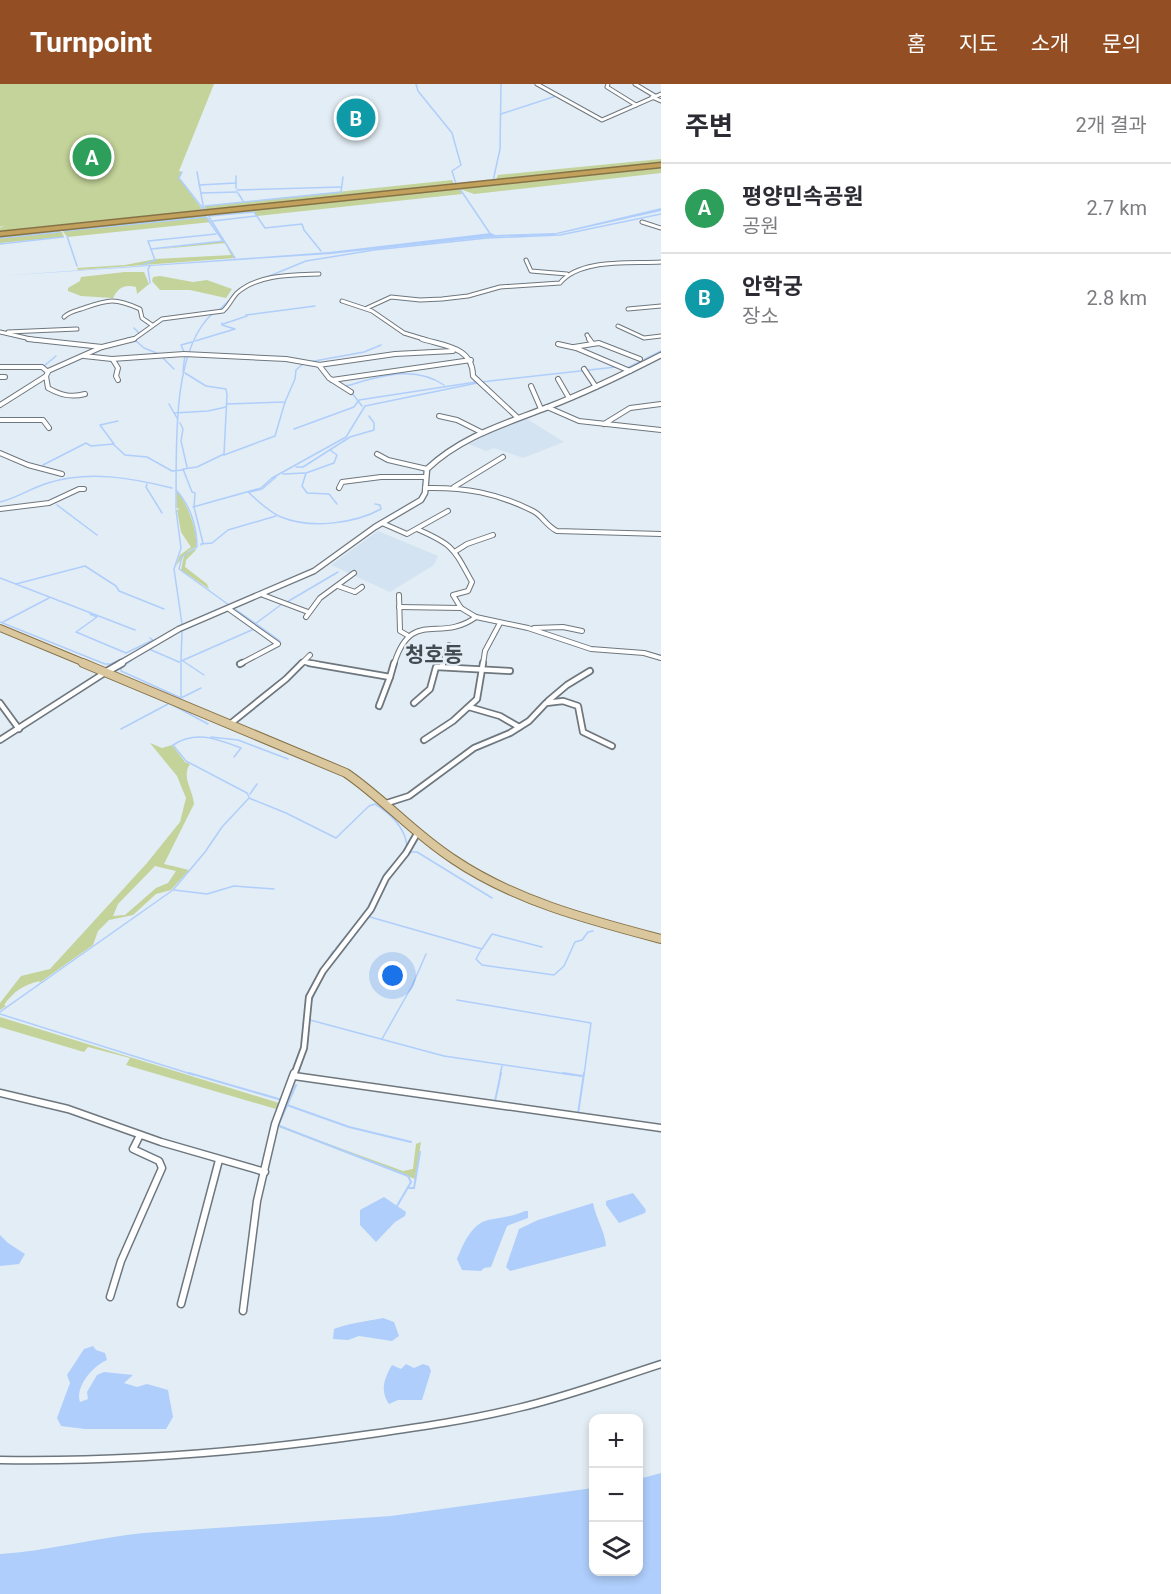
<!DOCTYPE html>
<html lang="ko">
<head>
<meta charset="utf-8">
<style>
  body { margin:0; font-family:Roboto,"Noto Sans KR",sans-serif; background:#f7f7f7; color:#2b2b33 }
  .controls { position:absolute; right:18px; bottom:18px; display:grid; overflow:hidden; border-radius:12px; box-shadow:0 3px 9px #0003 }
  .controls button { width:54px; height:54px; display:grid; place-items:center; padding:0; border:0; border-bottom:2px solid #e1e1e2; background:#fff; color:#2b2b33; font:30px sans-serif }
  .you { position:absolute; left:393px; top:892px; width:21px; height:21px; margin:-15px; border:4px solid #fff; border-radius:50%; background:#1a73e8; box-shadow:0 0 0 9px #1a73e833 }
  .badge { display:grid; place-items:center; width:39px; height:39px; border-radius:50%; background:#934f23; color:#fff; font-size:20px; font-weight:700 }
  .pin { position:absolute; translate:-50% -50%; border:3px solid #fff; box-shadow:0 2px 6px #0006 }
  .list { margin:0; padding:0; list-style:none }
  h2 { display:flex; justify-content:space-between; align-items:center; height:78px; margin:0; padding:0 24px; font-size:26px }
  h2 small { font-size:20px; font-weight:400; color:#7c7c81 }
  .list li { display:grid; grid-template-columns:39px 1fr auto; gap:18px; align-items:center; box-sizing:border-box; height:90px; padding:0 24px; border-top:2px solid #e1e1e2 }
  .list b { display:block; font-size:22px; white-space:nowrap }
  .list p { margin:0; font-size:20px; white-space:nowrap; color:#7c7c81 }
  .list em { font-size:20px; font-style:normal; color:#7c7c81 }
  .icon { flex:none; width:33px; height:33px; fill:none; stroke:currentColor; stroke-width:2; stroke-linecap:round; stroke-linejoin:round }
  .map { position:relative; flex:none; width:661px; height:1510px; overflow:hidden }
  header { display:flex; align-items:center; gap:36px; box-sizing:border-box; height:84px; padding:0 30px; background:#934f23; color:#fff }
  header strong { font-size:28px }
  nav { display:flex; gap:33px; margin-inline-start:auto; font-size:21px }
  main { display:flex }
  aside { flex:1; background:#fff }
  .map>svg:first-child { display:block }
  .built { fill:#d3e3f1 }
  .green { fill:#c3d399; fill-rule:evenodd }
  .water { fill:#afcefb }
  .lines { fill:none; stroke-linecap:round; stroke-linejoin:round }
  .stream-far1 { stroke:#afcefb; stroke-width:1.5 }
  .stream { stroke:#afcefb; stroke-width:2 }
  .minor-far3-casing { stroke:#6e777e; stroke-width:5 }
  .minor-far2-casing { stroke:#6e777e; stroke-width:6 }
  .minor-far1-casing { stroke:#6e777e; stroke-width:8 }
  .minor-casing { stroke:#6e777e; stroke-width:9 }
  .tertiary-far1-casing { stroke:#6e777e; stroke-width:7 }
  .tertiary-casing { stroke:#6e777e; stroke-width:9 }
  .primary-far1-casing { stroke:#867247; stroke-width:8 }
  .primary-casing { stroke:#867247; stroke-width:10 }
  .motorway-casing { stroke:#867247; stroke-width:3 }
  .minor-far3 { stroke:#fff; stroke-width:3 }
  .minor-far2 { stroke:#fff; stroke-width:4 }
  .minor-far1 { stroke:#fff; stroke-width:4.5 }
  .minor { stroke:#fff; stroke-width:6 }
  .tertiary-far1 { stroke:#fff; stroke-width:4.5 }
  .tertiary { stroke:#fff; stroke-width:6 }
  .primary-far1 { stroke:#dac79e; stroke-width:6 }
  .primary { stroke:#dac79e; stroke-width:8 }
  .motorway { fill:#c2a15d; fill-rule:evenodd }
  .labels { text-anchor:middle; stroke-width:4.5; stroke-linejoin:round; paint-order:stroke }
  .quarter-label { font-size:21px; font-weight:bold; fill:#434b52; stroke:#e3edf5 }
</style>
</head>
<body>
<header>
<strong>Turnpoint</strong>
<nav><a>홈</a><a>지도</a><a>소개</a><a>문의</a></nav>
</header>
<main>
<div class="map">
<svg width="661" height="1510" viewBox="0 0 661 1510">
  <rect width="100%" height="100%" fill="#e3edf5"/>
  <g class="built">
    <path d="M524 333 564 358 523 374 494 364 486 367 468 360Z"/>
    <path d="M378 447 438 472 434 481 390 508 331 481Z"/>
  </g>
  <g class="green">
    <path d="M0 0H214L179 87 182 88 179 94 204 128 0 149V144L5 141 0 143Z"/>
    <path d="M661 75V79L496 96 498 91Z"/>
    <path d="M661 84V89L474 110 460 105 462 110 257 132 254 128 209 131Z"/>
    <path d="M452 96 454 100 204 126 205 122Z"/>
    <path d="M206 131 235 174 78 186 77 184 125 181 156 175 231 171 225 159 151 166 223 157 211 138 68 153 63 148 64 146Z"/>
    <path d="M58 147 62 148 64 153 0 159V153Z"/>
    <path d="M125 188H144L149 200 137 210 136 203C124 200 118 204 113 214L81 212 68 207V204L80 197 81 193Z"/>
    <path d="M160 192 193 198 207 196 232 205 226 214 190 206H160L152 197 153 193Z"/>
    <path d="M177 407C187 419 198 447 196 463L187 468 197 465 186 476 185 483 207 500 209 505 181 486 184 471 176 482 180 471 191 463 181 448 177 426 180 425 177 424Z"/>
    <path d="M150 659 162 664 172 661 185 678 190 680C181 693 193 706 194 720L164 780 189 786 171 806 156 810 133 831 109 836 98 847 93 861 39 899 40 897C23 901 14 907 4 921L6 922 0 926V919L21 892 50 885 147 779 180 738 186 714 177 692ZM155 782 176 787 168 799 156 804 125 831 113 832 118 820Z"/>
    <path d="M0 933 279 1019 276 1025 126 981 130 974 88 963 84 968 0 943Z"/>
    <path d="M286 1021 279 1042 403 1087 413 1085 416 1060 421 1058 415 1095 279 1043Z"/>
  </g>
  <g class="water">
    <path d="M661 124V127L553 151 490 153 331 170 0 192 329 168 491 149 495 151 556 149Z"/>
    <path d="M633 1109 646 1126 645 1129 619 1139 606 1121V1117Z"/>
    <path d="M384 1113 406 1128 405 1132 395 1138 376 1158 360 1141V1126Z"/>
    <path d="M593 1119C596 1135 605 1147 606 1162L510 1187 506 1183 519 1145 538 1136Z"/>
    <path d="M525 1127H528V1134L507 1142 491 1183 484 1184 481 1187 462 1186 457 1175C463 1161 471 1140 488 1136 501 1133 512 1133 525 1127Z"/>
    <path d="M0 1151 8 1159 25 1170 19 1180 0 1182Z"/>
    <path d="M383 1234 394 1238 399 1252 392 1257 359 1252 348 1256 333 1255 334 1245C346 1240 368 1237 383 1234Z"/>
    <path d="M93 1262 96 1266 105 1269 107 1276C93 1282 75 1302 80 1318L88 1315 87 1308 97 1291 104 1288 133 1291 124 1299 137 1303 147 1300 168 1306 173 1333 166 1345H85L61 1342 57 1334 70 1299 67 1291 84 1265Z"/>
    <path d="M406 1280 414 1284 423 1280 429 1282 431 1287 422 1316H398L389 1320C380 1306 384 1295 392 1281L401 1285Z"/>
    <path d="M661 1389V1510H0V1470C48 1467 95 1454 143 1449L391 1432 593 1404 594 1488H638L639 1395Z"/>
  </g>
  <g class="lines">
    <g class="stream-far1">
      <path d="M416 0 418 7 452 49 461 81 452 87 456 100"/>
      <path d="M501 30 556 12"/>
      <path d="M182 88 179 94 204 126"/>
      <path d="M197 88 204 126"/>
      <path d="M236 92V104"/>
      <path d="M493 97 500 65 501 0"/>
      <path d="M456 100 488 97"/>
      <path d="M199 101 236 99"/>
      <path d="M460 105 491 151"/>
      <path d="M237 106 341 103"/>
      <path d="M201 109 237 108"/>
      <path d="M238 109 243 117"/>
      <path d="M205 122 341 108 343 93"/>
      <path d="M209 132 254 128 265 144 302 140 304 146 321 167"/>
      <path d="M209 133 235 174"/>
      <path d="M213 137 256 132"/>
      <path d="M64 147 206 133 223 157 151 165"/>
      <path d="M67 152 77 182"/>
      <path d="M0 154 60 148"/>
      <path d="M0 160 63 153"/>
      <path d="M142 181 155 176 148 157 216 150"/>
      <path d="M150 182 148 185 150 199"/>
      <path d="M267 193 306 177 374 166 487 154 560 151 661 130"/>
      <path d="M219 226 241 205"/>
      <path d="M246 231 315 222"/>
      <path d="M223 240 247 232"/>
      <path d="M134 244 140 250"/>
      <path d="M135 256 144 264 159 270"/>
      <path d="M195 257 235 245 222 241V239"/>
      <path d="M162 273 174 285"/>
      <path d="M309 278 364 268 381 261"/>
      <path d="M44 282 56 272"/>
      <path d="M627 284 661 267"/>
      <path d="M183 287 185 270 181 261 192 258"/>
      <path d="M185 289 206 302 226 305 227 311 224 370 197 383 183 385 192 408 195 409 194 423 203 459 201 461"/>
      <path d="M481 298 616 283"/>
      <path d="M346 302C379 293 413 280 444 301"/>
      <path d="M352 309 362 322"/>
      <path d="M169 320 177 334"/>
      <path d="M227 320 285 318 295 295 296 286 304 279"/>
      <path d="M174 329 208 327 226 323"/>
      <path d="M180 339 183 345 181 357 187 383"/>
      <path d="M294 345 354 323 359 316 476 298"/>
      <path d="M114 360 100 341 118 337"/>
      <path d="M330 366 337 371 334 379 306 389 302 402 307 409 329 410 337 420"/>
      <path d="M224 371 275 352 285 318"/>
      <path d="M43 381 86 359 91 362 113 360 125 371 147 373 172 387 183 386"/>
      <path d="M296 383H303L350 353 374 346V339L369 332"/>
      <path d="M283 390 305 389"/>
      <path d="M147 400 146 403 162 429"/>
      <path d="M176 406C190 421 197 442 197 463L182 473 179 485 229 521"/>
      <path d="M248 408C258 417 269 428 281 433 310 445 354 440 381 425L380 421 375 420"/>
      <path d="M250 408 262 405 276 393"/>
      <path d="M0 418C17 414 31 404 48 399 88 386 132 394 172 404"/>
      <path d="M57 421 97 451"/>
      <path d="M193 423 261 404 272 394 346 353 365 322 477 299"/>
      <path d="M176 424C177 370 170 268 212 230"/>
      <path d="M176 426 181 464 174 485 182 540"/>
      <path d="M201 460 212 459 228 446 276 432"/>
      <path d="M0 494 135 546"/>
      <path d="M16 500 85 482 116 502 119 507 164 525"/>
      <path d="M287 518 338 488"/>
      <path d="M235 525 280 557"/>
      <path d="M90 530 97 533 76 548 126 569 153 556 150 554"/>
      <path d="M0 538 105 580H111L134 569"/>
      <path d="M3 538 49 514"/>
      <path d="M255 540 282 520"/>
      <path d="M149 565 179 578 254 545"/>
      <path d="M139 571 121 584V587L181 614 201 604"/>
      <path d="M181 576 182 548"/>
      <path d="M183 577 204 591"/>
      <path d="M181 579V613"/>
      <path d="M106 593 169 619 208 640"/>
      <path d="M121 645 168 620"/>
      <path d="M211 653 238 656 288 675"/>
      <path d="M234 673 241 664C217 655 196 646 173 661L186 677 247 709 249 713"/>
      <path d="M250 710 257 700"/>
      <path d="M406 772 411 768H417L492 814"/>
      <path d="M174 806 207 810 234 802 274 805"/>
      <path d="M370 833 482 865 492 850 542 863"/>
      <path d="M357 847 373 828 390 792"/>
      <path d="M336 864 365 829 385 789 402 771"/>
      <path d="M481 866 476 875 482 881 554 891 564 882 575 858 582 856 588 848 593 847"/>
      <path d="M317 903 328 883"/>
      <path d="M457 916 591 939 584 991"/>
      <path d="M310 922 314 910"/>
      <path d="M0 928 173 806 205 768 222 743 249 714 286 729 336 754 369 722 375 720C391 730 405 743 407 762"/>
      <path d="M0 930 194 991"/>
      <path d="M310 936 444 972 573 991"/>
      <path d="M382 955 412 902 426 870"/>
      <path d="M302 960 306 913 333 867"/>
      <path d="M293 986 301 964"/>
      <path d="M298 990 308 958 310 927"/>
      <path d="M500 991 502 982"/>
    </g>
    <g class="stream">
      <path d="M189 989 282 1016"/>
      <path d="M563 989 582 992"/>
      <path d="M495 1017 501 989"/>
      <path d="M287 1021 349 1043 411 1058"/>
      <path d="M282 1029 296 994"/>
      <path d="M578 1030 584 989"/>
      <path d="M277 1041 408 1092 411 1098 397 1122"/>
      <path d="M278 1042 296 1001"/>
      <path d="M409 1104H414L420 1068"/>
    </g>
    <defs>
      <g id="minor-far3">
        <path d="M537 0 602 36 661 10"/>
        <path d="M608 0 607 3 636 21"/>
        <path d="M635 0 655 12"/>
        <path d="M652 13 661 17"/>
        <path d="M642 138 661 144"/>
        <path d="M526 176 531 187 567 190"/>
        <path d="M342 217 372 227 404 249 427 256"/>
        <path d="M367 224 391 213 420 216 442 215 468 212 500 203 560 199C580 174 631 180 661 178"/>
        <path d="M628 225 661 222"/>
        <path d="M64 233C69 228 74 227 81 225 108 216 113 213 140 225L142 234 152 241"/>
        <path d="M618 242 644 254 661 252"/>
        <path d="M0 248 35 256"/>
        <path d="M8 248 77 245"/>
        <path d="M587 251 590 256"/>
        <path d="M128 256 134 255 162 235 223 227C229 222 232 214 237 209 258 190 293 191 319 190"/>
      </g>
      <g id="minor-far2">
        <path d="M28 255 102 263"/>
        <path d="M422 255C445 262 473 263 473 292L517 333"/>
        <path d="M589 255 592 259"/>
        <path d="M558 260 576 264 630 287"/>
        <path d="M574 263 599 259 640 275"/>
        <path d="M84 272 112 275 184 270 286 275 320 281"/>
        <path d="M113 276 118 284 116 292 118 296"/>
        <path d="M0 283H42L48 288 46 292 0 321"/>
        <path d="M584 285 596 303"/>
        <path d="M48 287 102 263 134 255"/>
        <path d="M46 292 48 304C60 311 71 314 85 310"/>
        <path d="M0 293H5"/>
        <path d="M558 295 569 314"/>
        <path d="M332 296 471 276"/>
        <path d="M531 302 541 325"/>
        <path d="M351 308 329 294 319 281 395 270 453 267"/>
        <path d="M547 323 579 337 661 346"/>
        <path d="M439 332 457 336 483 349"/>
        <path d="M0 336H43L49 344"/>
        <path d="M604 340 630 324 661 320"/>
        <path d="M0 369 28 381 62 390"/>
        <path d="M377 370 388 376 427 385"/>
        <path d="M454 403 503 373"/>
        <path d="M339 404 342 398 381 393H425"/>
        <path d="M425 404C465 403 497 409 533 427 542 431 546 442 557 447L661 450"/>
        <path d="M0 425 49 419 79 405H84"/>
        <path d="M382 439 407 450 448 427"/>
        <path d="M417 445C454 461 453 464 472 498L468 507 453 511 461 524 476 533 528 544 591 565 644 569 661 574"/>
        <path d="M456 467 467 460 493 451"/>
        <path d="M338 502 355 508 362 503"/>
        <path d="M263 511 308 528"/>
        <path d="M399 511 400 547 407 551"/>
        <path d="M399 523 461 524"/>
        <path d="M229 525 278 560 240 580"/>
        <path d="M306 533 320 514 354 489"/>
        <path d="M534 544 563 543 582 547"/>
        <path d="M304 578 317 580"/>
        <path d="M301 580 310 571"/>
        <path d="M394 580C412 523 439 560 476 533"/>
        <path d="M443 580 449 561"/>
        <path d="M483 580 485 567 500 539"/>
      </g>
      <g id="minor-far1">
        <path d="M309 579 390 593 394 579"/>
        <path d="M240 580 242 579"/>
        <path d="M442 582 443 579"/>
        <path d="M548 617 567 601 590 587"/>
        <path d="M0 619 19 645"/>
        <path d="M414 619 430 605 436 583 510 587"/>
        <path d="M379 622 390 593"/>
        <path d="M469 623 500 632 519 643"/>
        <path d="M230 640 286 595 302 579"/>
        <path d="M0 656 106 588"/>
        <path d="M424 656 453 637 477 615 483 579"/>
        <path d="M387 719 409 712 474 664 510 649 529 637 546 619 563 617 578 622 583 648 612 662"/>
        <path d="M294 991 304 964 309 913 323 887 371 825 386 794 406 769 418 748"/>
      </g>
      <g id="minor">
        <path d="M294 992 661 1044"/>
        <path d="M0 1009 68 1025 161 1058 265 1088"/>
        <path d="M110 1213 121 1177 162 1084 159 1077 133 1065 140 1051"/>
        <path d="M181 1220 219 1076"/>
        <path d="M243 1227 257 1117 275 1040 294 989"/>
        <path d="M0 1376C125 1378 247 1368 371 1350 420 1343 469 1336 518 1324 566 1313 614 1295 661 1280"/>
      </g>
      <path id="tertiary-far1" d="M119 580 179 545 314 487 375 443 421 416 425 409 427 385C462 352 505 340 548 323 587 308 624 290 661 271"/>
      <path id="tertiary" d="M106 588 122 579"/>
      <path id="primary-far1" d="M0 544 87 580"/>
      <path id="primary" d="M83 579 346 689C384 715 414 750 453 775 515 817 589 836 661 855"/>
      <path id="motorway" d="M661 79V83L0 152V148Z"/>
    </defs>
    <use href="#minor-far3" class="minor-far3-casing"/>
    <use href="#minor-far2" class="minor-far2-casing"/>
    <use href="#minor-far1" class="minor-far1-casing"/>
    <use href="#minor" class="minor-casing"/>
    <use href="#tertiary-far1" class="tertiary-far1-casing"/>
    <use href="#tertiary" class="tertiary-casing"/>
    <use href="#primary-far1" class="primary-far1-casing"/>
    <use href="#primary" class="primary-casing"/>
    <use href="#motorway" class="motorway-casing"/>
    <use href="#minor-far3" class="minor-far3"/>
    <use href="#minor-far2" class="minor-far2"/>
    <use href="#minor-far1" class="minor-far1"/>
    <use href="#minor" class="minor"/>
    <use href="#tertiary-far1" class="tertiary-far1"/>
    <use href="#tertiary" class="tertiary"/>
    <use href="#primary-far1" class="primary-far1"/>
    <use href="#primary" class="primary"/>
    <use href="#motorway" class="motorway"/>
  </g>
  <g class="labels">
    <g class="quarter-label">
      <text x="434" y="578">청호동</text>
    </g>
  </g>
</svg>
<div class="controls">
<button>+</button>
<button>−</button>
<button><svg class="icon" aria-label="layers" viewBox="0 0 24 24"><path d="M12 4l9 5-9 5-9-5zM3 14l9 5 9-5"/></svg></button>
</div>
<div class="you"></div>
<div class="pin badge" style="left:92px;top:73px;background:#2e9e5b">A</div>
<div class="pin badge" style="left:356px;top:34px;background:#0f9aa8">B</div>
</div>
<aside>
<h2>주변<small>2개 결과</small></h2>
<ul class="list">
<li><span class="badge" style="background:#2e9e5b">A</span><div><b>평양민속공원</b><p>공원</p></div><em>2.7 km</em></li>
<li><span class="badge" style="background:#0f9aa8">B</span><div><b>안학궁</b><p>장소</p></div><em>2.8 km</em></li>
</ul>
</aside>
</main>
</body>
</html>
